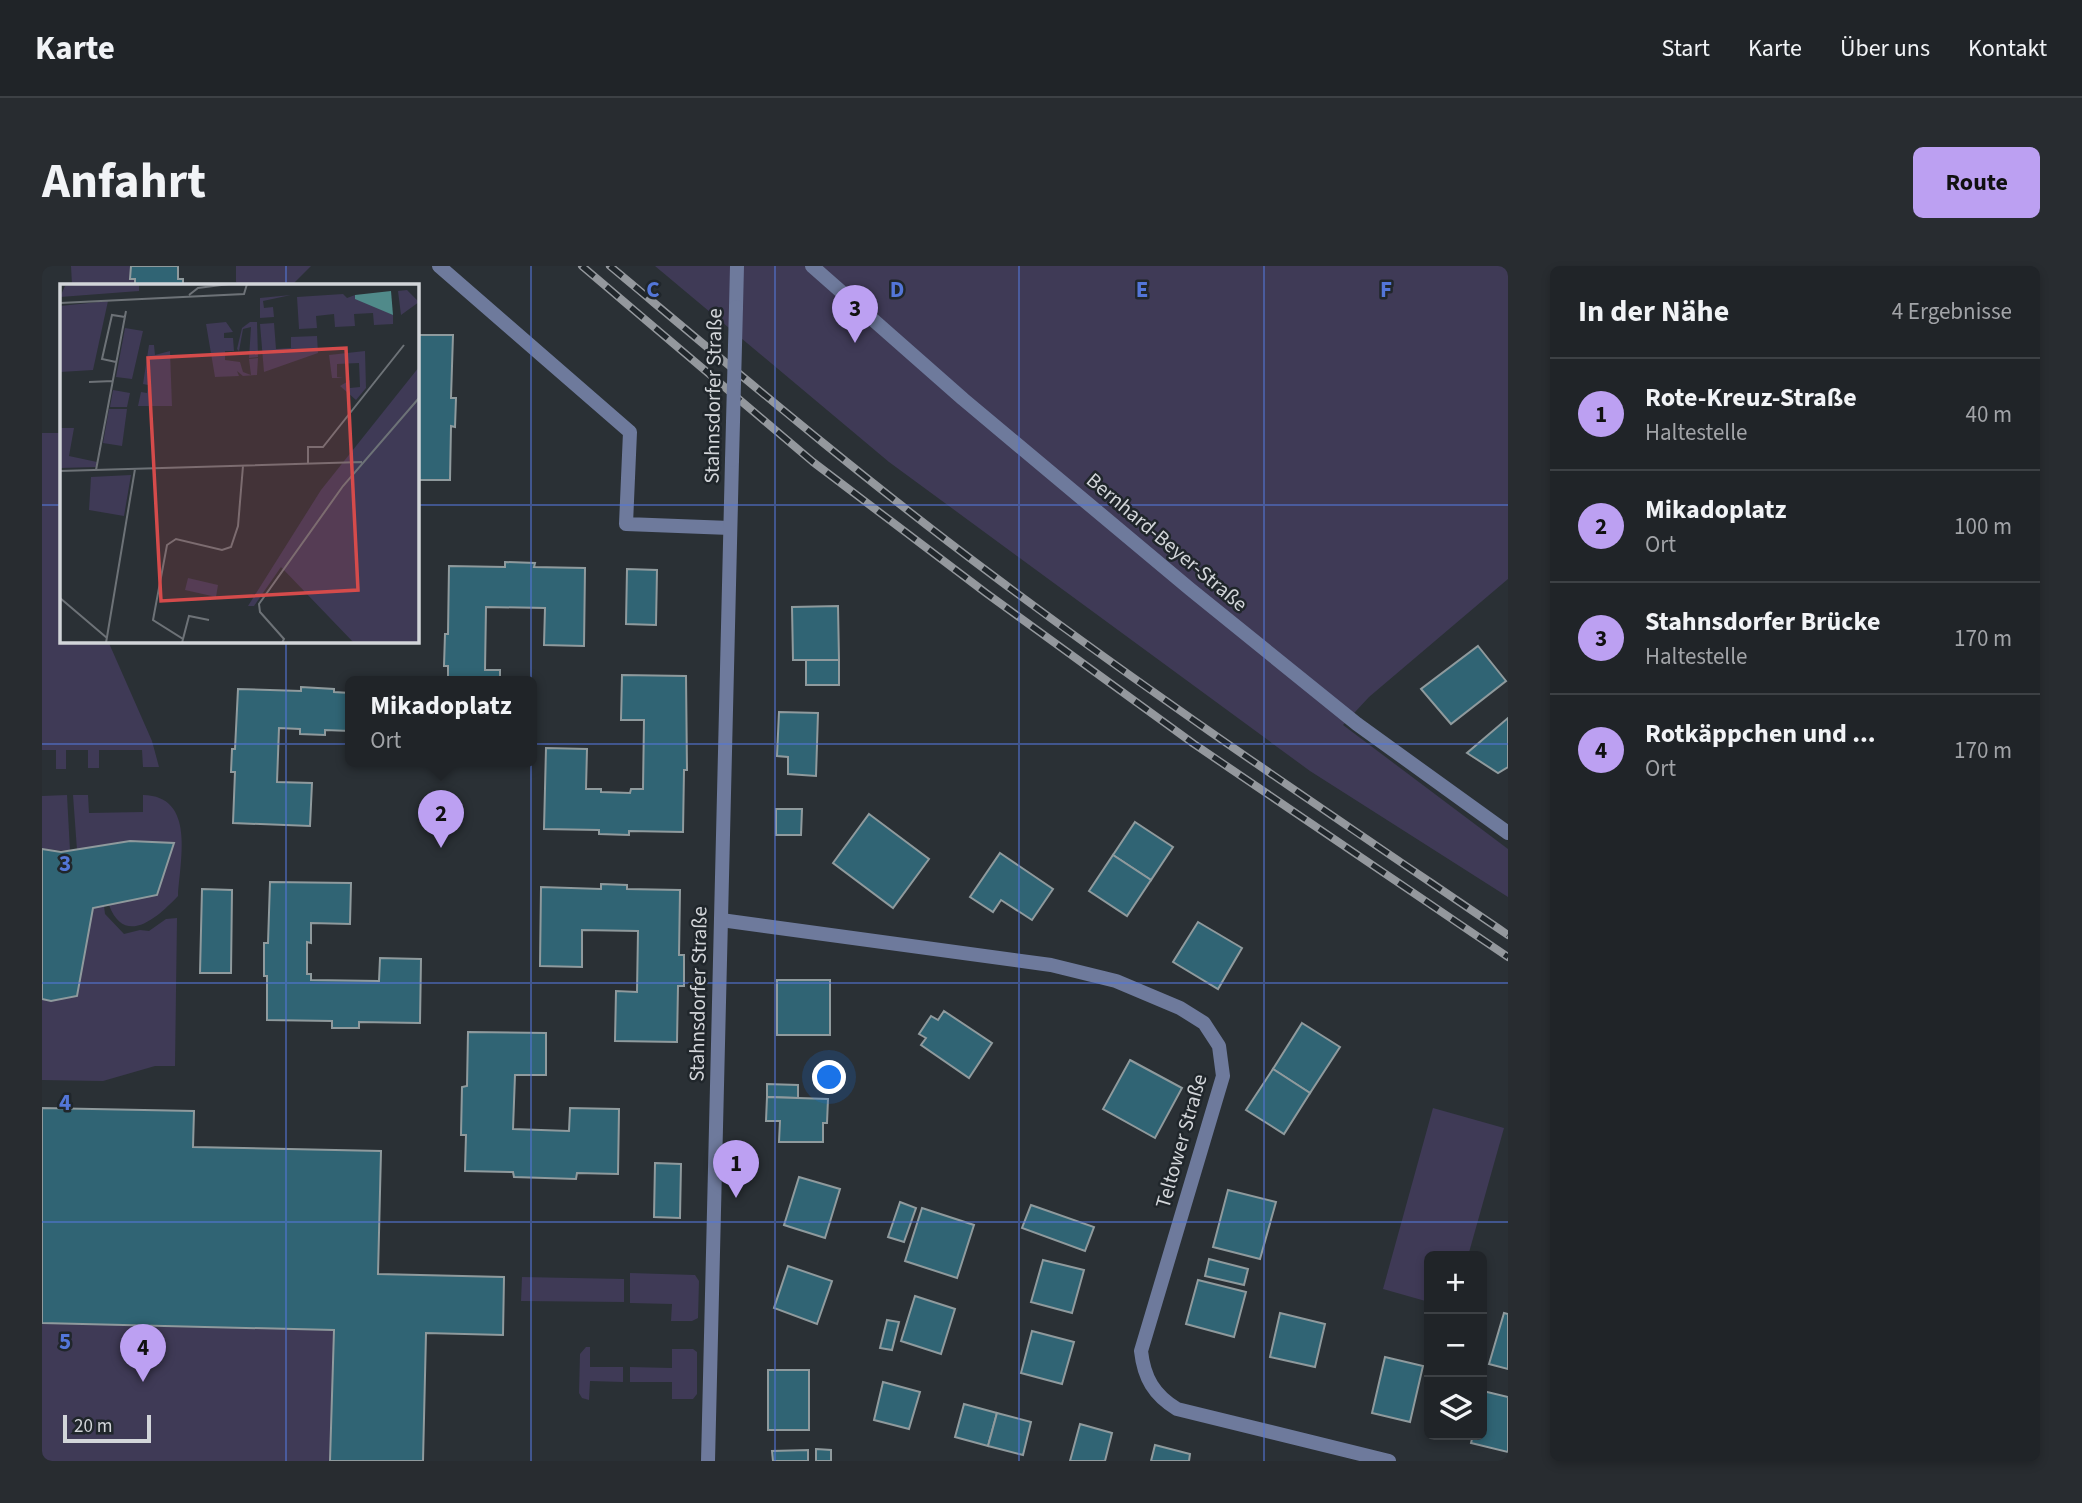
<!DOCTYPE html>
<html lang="de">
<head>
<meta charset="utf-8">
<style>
  body { margin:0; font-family:"Source Sans 3",sans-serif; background:#282c30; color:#f1f3f6 }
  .controls { position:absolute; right:21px; bottom:21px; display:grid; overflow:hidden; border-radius:10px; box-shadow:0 4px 10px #0003 }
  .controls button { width:63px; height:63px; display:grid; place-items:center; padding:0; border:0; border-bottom:2px solid #3d4145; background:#202428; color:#f1f3f6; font:35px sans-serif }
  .scale { position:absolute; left:21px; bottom:18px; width:88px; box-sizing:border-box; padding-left:7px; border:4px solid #d2d5d9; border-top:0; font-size:19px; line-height:24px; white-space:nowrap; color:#d2d5d9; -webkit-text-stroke:5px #20262b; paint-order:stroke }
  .you { position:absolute; left:788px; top:812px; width:24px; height:24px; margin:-18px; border:5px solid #fff; border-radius:50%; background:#1a73e8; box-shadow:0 0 0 10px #1a73e833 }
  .badge { display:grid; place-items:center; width:46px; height:46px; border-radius:50%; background:#bca0f2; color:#111; font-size:23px; font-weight:700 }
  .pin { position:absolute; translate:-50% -58px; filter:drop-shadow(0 2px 4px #0008) }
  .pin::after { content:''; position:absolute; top:37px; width:24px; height:21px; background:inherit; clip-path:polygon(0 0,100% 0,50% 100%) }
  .popup { position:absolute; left:303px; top:410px; width:192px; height:91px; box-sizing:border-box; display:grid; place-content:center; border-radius:10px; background:#202428; filter:drop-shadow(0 2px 5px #0005); font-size:23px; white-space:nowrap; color:#a2a4a8 }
  .popup b { font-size:26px; color:#f1f3f6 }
  .popup::after { content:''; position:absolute; left:50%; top:100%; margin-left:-14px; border:14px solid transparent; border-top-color:#202428 }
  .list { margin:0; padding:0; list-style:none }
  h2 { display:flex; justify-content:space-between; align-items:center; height:91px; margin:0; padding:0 28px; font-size:30px }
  h2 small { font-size:23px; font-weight:400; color:#a2a4a8 }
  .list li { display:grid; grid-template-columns:46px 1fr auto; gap:21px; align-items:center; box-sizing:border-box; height:112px; padding:0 28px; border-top:2px solid #3d4145 }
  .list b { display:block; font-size:26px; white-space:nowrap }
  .list p { margin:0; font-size:23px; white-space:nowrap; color:#a2a4a8 }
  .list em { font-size:23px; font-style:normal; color:#a2a4a8 }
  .icon { flex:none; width:38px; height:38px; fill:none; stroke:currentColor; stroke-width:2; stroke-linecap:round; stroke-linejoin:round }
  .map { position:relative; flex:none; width:1466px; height:1195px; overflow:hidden; border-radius:10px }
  header { display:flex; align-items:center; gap:42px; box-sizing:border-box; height:98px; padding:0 35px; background:#202428; border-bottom:2px solid #3d4145 }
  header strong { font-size:33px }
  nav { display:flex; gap:38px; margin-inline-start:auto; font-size:24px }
  .intro { display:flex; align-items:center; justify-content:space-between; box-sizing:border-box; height:168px; padding:0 42px }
  h1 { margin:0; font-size:49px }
  .button { padding:18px 32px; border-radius:10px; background:#bca0f2; color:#111; font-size:24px; font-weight:700 }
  main { display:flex; gap:42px; padding:0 42px }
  aside { flex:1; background:#202428; border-radius:10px; box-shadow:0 4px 10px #0003 }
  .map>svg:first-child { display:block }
  .green { fill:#3f3a56 }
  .building { fill:#306474; stroke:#8f9a9d; stroke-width:2 }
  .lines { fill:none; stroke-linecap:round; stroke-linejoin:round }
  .minor { stroke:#6e7a9c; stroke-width:14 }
  .tertiary { stroke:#6e7a9c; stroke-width:14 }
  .rail-casing { stroke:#94989d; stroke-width:8 }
  .rail { stroke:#20262b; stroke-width:5; stroke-dasharray:16; stroke-linecap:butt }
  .minor-bridge { stroke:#6e7a9c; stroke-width:14 }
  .grid { fill:none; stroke:#5376d8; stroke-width:2; stroke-opacity:0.55 }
  .labels { text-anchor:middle; stroke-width:5; stroke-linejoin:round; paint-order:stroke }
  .street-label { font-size:21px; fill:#d2d5d9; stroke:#20262b }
  .inset-road { fill:none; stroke:#6d7277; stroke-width:2 }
  .view { fill:#d54b4b; fill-opacity:0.15; stroke:#d54b4b; stroke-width:3.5 }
  .inset-edge { fill:none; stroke:#d2d5d9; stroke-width:3.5 }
  .grid-label { font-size:23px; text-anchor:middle; font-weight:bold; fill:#5376d8; stroke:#20262b; stroke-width:5; stroke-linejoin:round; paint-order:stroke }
</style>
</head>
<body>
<header>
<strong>Karte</strong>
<nav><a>Start</a><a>Karte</a><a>Über uns</a><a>Kontakt</a></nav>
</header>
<div class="intro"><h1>Anfahrt</h1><a class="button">Route</a></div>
<main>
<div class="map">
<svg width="1466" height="1195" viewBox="0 0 1466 1195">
  <rect width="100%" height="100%" fill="#2a3035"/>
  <g class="green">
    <path d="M29 0H89L88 12 93 13V19H30Z"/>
    <path d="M194 0H269L250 19H198L194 16Z"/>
    <path d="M613 0H1466V313L1327 431 1301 459 1466 583V631L1268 505 847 196Z"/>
    <path d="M0 167H19V374L66 375 110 475 117 501H101L100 484H57V502H46V484H24V503H14V484H0Z"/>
    <path d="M25 529 28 585 0 583V530Z"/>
    <path d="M31 529H46L47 547 101 546V529C154 530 138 594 136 630 117 650 83 682 67 639L115 629 132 578 88 575 35 584Z"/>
    <path d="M62 640 63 648 82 668 98 664 107 665 124 653 135 652 133 800H113L61 815 0 814V733L9 735 35 730 51 642Z"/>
    <path d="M1391 842 1462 862 1426 990H1387V1036L1341 1023Z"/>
    <path d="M588 1007 653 1009 657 1015 656 1052 650 1055H629L630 1038 588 1037Z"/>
    <path d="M480 1011 582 1013V1036L479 1035Z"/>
    <path d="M0 1057 292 1064 288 1195H0Z"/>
    <path d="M544 1081H548V1101H581V1116L548 1115 547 1134 540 1132 537 1127 538 1088Z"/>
    <path d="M630 1083H651L655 1086V1128L651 1133H630V1116H588V1101L630 1102Z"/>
  </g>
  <g class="building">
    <path d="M89 0H136V13H141V19H93V13H88Z"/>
    <path d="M374 69H411L409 132H414L413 161 409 160 408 214H374Z"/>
    <path d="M463 296 493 297 492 301 543 302 542 380 502 379 503 342 444 341 443 404H458V415L468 416H406V400H402L403 368H406L407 300 463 301Z"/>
    <path d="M585 303 615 304 614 359 584 358Z"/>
    <path d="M796 340 797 394H751L750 341Z"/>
    <path d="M1436 380 1464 415 1409 458 1379 423Z"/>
    <rect x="764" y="394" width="33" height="25"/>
    <path d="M580 409 644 410 645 504H642L641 566 587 565V569L557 568V564L502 563 504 482 545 483 544 523H559V526L588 527 589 523H601L602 454H579Z"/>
    <path d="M259 421 292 423V426L308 427V465L283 464V469L258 468V463L237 462 235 516 270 517 268 560 191 557 193 506H189L190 483H193L196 423 259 425Z"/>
    <path d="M737 446 776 447 774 510 746 508V491L735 490Z"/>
    <path d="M1466 452V501L1456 507 1425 487Z"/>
    <path d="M734 543H760L759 569H734Z"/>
    <path d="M827 548 887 593 851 642 791 597Z"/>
    <path d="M1093 556 1131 581 1109 614 1071 589Z"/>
    <path d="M88 575 132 577 115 629 51 642 35 730 9 735 0 733V583L19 586Z"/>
    <path d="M958 587 1011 623 990 654 959 634 951 646 928 631Z"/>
    <path d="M1071 589 1109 614 1085 650 1047 625Z"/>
    <path d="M228 616 309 617 308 658 269 657V677L265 676V708H269V714L337 715 338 692 379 693 378 757 317 756V762H290V755L225 754V710H222V677H226Z"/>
    <path d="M559 618 585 619V623L638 624 637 689H642V720H636L635 776 573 775 574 725 595 726 596 665 540 664V701L498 700 499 621 559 623Z"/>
    <path d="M160 623 190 624 189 707H158Z"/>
    <path d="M1156 656 1200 682 1176 723 1131 696Z"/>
    <rect x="735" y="714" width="53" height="55"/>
    <path d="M902 745 950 777 927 812 879 779 884 772 877 768 889 750 896 754Z"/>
    <path d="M1260 757 1298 781 1268 827 1231 803Z"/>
    <path d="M426 766 504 767V809H473L471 863 527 865 528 842 577 843 576 908 535 907 534 913 472 911 471 906 423 905 424 869H419L420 821 425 820Z"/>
    <path d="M1088 794 1140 822 1113 872 1061 843Z"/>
    <path d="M1231 803 1268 827 1242 868 1204 844Z"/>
    <path d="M725 818 756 819V832L725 831Z"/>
    <path d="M725 831 786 833 785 857H781V876H737L738 855H724Z"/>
    <path d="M0 842 152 845 151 881 339 885 336 1008 462 1011 461 1069 384 1067 381 1195H288L292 1064 0 1057Z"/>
    <path d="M613 897 639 898 638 952 612 951Z"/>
    <path d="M757 911 798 923 783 972 742 959Z"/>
    <path d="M1186 924 1234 936 1218 993 1171 981Z"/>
    <path d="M858 936 874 942 862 976 846 971Z"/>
    <path d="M989 939 1052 961 1043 985 980 962Z"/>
    <path d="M880 942 932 959 915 1012 863 995Z"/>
    <path d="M1167 993 1206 1003 1202 1019 1163 1010Z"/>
    <path d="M1001 994 1042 1004 1030 1047 989 1036Z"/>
    <path d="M746 1000 790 1015 775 1058 732 1042Z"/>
    <path d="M1156 1014 1204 1026 1192 1071 1144 1058Z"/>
    <path d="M873 1030 913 1043 899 1088 859 1075Z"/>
    <path d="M1238 1047 1283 1058 1273 1101 1228 1091Z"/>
    <path d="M1462 1047 1466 1048V1103L1447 1098Z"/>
    <path d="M845 1054 857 1056 850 1084 838 1082Z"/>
    <path d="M990 1065 1032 1076 1020 1118 979 1107Z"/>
    <path d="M1343 1091 1381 1100 1368 1156 1330 1147Z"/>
    <rect x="726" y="1104" width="41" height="60"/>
    <path d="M841 1116 878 1126 867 1163 832 1154Z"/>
    <path d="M1441 1125 1466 1131V1186L1429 1177 1431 1169H1440Z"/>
    <path d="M922 1138 955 1147 946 1180 913 1171Z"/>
    <path d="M955 1147 989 1156 981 1189 946 1180Z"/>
    <path d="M1038 1158 1070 1167 1063 1195H1028Z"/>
    <path d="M1113 1179 1148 1188 1147 1195H1109Z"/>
    <path d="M774 1183 789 1184V1195H774Z"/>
    <path d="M766 1184V1195H731L730 1185Z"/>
  </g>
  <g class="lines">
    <g class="minor">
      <path d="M397 0 588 166 584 258 688 262"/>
      <path d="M694 41 695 0"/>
      <path d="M679 654 1009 699 1074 715 1138 742 1162 757 1177 780 1181 810 1099 1085C1102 1112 1112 1129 1135 1143L1347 1195"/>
      <path d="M666 1195 690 194"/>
    </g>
    <path class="tertiary" d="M770 0 921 133 1148 323 1315 458 1466 567"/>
    <defs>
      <g id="rail">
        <path d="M540 0 771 196 944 327 1152 478 1466 691"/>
        <path d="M568 0C695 106 821 213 953 311 1120 436 1294 552 1466 669"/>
      </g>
    </defs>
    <use href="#rail" class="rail-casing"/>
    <use href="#rail" class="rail"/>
    <path class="minor-bridge" d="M690 194 694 41"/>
  </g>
  <path class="grid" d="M244 0V19M489 0V1195M733 0V1195M977 0V1195M1222 0V1195M0 239H19M374 239H1466M244 374V1195M0 478H1466M0 717H1466M0 956H1466"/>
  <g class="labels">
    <g class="street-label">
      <text transform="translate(671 130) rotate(-89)" y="7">Stahnsdorfer Straße</text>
      <text transform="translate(1125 276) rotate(40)" y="7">Bernhard-Beyer-Straße</text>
      <text transform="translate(656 728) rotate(-89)" y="7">Stahnsdorfer Straße</text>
      <text transform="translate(1139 875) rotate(-74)" y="7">Teltower Straße</text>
    </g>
  </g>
  <g transform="translate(18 18)">
    <rect width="359" height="359" fill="#2a3035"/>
    <path d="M25 0H79V7L0 13 5 2ZM347 6 359 18 341 31 338 7ZM283 10 287 14 295 11 333 31V40L314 41 313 29 294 30 295 42 275 43 274 30 256 32 257 44 239 45 237 13ZM231 11 203 17 204 24 213 23 214 33 200 34V14ZM48 17 33 86 0 88V22ZM166 38 173 48 164 49V54H173L174 67H165V76L180 78 183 88 191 91 189 75 198 74 197 91 183 92 177 87 179 92 155 93 146 40ZM190 38H197L198 73 189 74 191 43 183 45 179 67 177 65 182 44ZM214 39 216 65 231 64V53L257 52 258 69 204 88 200 40ZM65 44 83 47 72 95 56 93ZM89 61H94L95 71 110 67 112 122H78L81 108 87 109 88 101 83 100ZM305 67 306 104 296 116 280 102 290 96V104L300 103 299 79 277 80V93L283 94H272L269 71ZM359 83V359H294L221 283 194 322H188L261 206ZM53 106 70 109 67 123H50ZM49 125H67L62 162 43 159ZM0 144H14L9 172 37 178 36 183 0 184ZM71 191 64 232 29 226 31 193ZM128 294 158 301 156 313 125 306Z" fill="#3f3a56"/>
    <path d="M331 7 333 31 295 15V11Z" fill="#508a8a"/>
    <path class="inset-road" d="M129 11 138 4 169 0M0 19 184 10 187 0M56 78 42 75 52 31 65 33M29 98 53 97M248 180V163H263L344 61M36 186 66 27M0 187 302 178M0 314 47 354M123 355 129 332 149 336M46 359 75 185M122 359 123 355 93 336 107 261 116 255 162 266 171 263 178 242 183 182M222 359 224 355 200 328 199 320 283 202 359 114"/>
    <path class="view" d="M286 64 298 306 101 317 88 74Z"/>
    <rect width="359" height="359" class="inset-edge"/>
  </g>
  <g class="grid-label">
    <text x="611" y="31">C</text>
    <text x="855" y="31">D</text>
    <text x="1100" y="31">E</text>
    <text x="1344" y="31">F</text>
    <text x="23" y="605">3</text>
    <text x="23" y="844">4</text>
    <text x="23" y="1083">5</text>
  </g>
</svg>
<div class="controls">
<button>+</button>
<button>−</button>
<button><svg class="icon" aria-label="layers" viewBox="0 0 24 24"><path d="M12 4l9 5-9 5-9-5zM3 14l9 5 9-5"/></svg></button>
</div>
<div class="scale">20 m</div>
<div class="you"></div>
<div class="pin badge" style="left:694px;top:932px">1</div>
<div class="pin badge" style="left:399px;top:582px">2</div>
<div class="popup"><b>Mikadoplatz</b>Ort</div>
<div class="pin badge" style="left:813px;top:77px">3</div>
<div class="pin badge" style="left:101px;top:1116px">4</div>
</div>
<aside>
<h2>In der Nähe<small>4 Ergebnisse</small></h2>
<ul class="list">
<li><span class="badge">1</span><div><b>Rote-Kreuz-Straße</b><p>Haltestelle</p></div><em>40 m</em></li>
<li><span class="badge">2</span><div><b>Mikadoplatz</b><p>Ort</p></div><em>100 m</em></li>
<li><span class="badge">3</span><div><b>Stahnsdorfer Brücke</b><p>Haltestelle</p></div><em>170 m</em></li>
<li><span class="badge">4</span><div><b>Rotkäppchen und ...</b><p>Ort</p></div><em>170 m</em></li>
</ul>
</aside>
</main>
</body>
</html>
